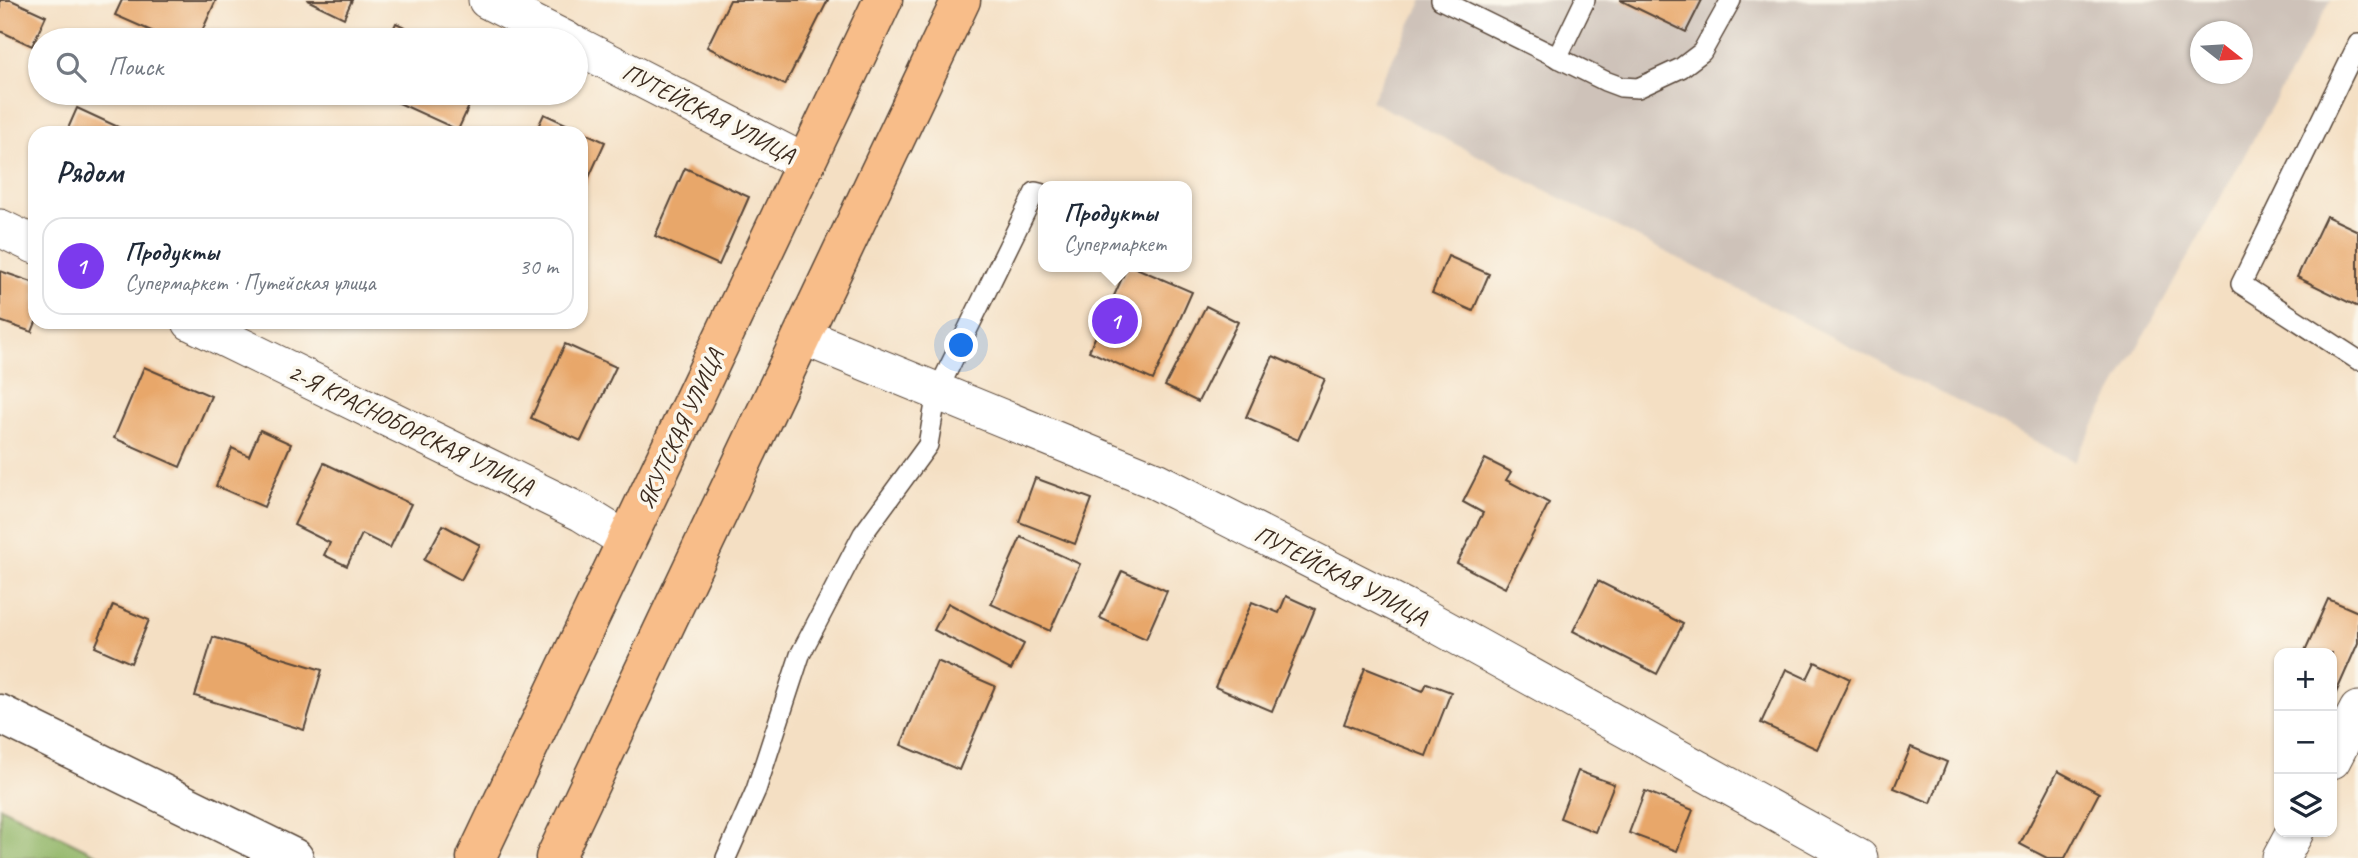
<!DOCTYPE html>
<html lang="ru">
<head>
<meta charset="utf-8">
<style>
  body { margin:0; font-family:Caveat,sans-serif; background:#f6f6f7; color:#1f2937 }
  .controls { position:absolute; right:21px; bottom:21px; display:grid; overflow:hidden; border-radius:14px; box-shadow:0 2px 5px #0004 }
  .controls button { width:63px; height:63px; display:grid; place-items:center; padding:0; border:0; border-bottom:2px solid #e0e1e3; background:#fff; color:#1f2937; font:35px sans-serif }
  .compass { position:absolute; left:2190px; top:21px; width:63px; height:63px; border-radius:50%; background:#fff; box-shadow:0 2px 5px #0004; rotate:107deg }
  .you { position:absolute; left:962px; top:346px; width:24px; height:24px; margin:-18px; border:5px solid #fff; border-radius:50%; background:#1a73e8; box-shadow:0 0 0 10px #1a73e833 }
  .badge { display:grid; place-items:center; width:46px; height:46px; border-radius:50%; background:#7c3aed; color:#fff; font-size:23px; font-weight:700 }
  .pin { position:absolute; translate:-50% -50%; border:4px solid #fff; box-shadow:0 2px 7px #0006 }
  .popup { position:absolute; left:1038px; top:181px; width:154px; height:91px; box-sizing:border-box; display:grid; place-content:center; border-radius:14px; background:#fff; filter:drop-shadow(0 2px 5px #0005); font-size:23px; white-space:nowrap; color:#747a83 }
  .popup b { font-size:26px; color:#1f2937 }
  .popup::after { content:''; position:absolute; left:50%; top:100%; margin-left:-14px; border:14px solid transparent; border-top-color:#fff }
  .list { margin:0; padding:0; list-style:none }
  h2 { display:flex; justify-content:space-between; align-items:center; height:91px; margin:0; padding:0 28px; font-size:30px }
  h2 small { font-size:23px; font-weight:400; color:#747a83 }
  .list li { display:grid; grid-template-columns:46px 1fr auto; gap:21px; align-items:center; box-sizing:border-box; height:98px; margin:0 14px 14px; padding:0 14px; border:2px solid #e0e1e3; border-radius:21px }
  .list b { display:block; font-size:26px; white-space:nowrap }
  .list p { margin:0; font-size:23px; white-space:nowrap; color:#747a83 }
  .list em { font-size:23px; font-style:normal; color:#747a83 }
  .icon { flex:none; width:38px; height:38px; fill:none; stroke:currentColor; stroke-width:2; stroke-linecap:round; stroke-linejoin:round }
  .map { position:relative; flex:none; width:2358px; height:858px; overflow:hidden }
  .search { position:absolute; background:#fff; box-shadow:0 2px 5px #0004; left:28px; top:28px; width:560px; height:77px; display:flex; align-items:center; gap:18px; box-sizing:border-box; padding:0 24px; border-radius:38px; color:#747a83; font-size:26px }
  .panel { position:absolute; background:#fff; box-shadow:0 2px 5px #0004; left:28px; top:126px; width:560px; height:203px; border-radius:21px }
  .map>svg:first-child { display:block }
  .industrial { fill:#cec2b9; fill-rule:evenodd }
  .forest { fill:#94b86c; stroke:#687145; stroke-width:2 }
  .building { fill:#e8a76b }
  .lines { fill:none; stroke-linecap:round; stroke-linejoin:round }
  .service-casing { stroke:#574537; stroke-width:22 }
  .minor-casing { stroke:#574537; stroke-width:39 }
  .tertiary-casing { stroke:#574537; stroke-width:41 }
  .primary-casing { stroke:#574537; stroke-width:41 }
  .service { stroke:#fff; stroke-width:19 }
  .minor { stroke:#fff; stroke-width:37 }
  .tertiary { stroke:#fff; stroke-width:38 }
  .primary { stroke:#f8bd89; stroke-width:38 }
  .labels { text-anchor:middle; stroke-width:7; stroke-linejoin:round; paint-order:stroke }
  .street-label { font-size:24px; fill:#3b2a1e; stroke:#fbf7ec }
</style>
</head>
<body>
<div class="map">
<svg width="2358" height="858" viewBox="0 0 2358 858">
  <rect width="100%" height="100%" fill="#fbf7ec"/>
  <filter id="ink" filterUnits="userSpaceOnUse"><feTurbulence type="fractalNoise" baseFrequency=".0143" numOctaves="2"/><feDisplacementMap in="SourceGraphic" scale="14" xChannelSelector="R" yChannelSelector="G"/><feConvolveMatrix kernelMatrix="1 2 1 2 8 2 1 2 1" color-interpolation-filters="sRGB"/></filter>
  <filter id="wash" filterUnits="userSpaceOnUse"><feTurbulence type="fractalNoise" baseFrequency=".00686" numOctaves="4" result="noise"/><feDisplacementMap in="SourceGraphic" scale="28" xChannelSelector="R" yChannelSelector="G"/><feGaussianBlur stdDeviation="1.57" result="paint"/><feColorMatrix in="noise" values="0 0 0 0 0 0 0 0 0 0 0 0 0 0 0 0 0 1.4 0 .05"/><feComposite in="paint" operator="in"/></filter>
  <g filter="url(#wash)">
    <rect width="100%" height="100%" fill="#f4dfc3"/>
    <path class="industrial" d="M1423 0H2331L2074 461 1371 101ZM2200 32H2242V74H2200Z"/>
    <path class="forest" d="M0 807 104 858H0Z"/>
    <g id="blocks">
      <g class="building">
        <path d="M0 0H11L46 16 32 46 0 31Z"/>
        <path d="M122 0H216L198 40H172L115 15Z"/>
        <path d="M307 0H352L344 18Z"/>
        <path d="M730 0H828L785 85 707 47Z"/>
        <path d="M1620 0H1702L1686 32Z"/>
        <path d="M396 23 432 40H388Z"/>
        <path d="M377 93H475L458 130Z"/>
        <path d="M77 108 131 133H66Z"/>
        <path d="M544 114 605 142 581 195V133H535Z"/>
        <path d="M685 168 749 197 719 265 655 236Z"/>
        <path d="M2326 216 2358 231V307L2297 277Z"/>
        <path d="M1448 256 1489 274 1473 311 1432 293Z"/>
        <path d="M1127 267H1134L1192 292 1153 380 1089 351Z"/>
        <path d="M0 271 35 283 36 322 32 332 0 321Z"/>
        <path d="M1206 306 1238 322 1198 402 1165 386Z"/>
        <path d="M565 344 616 367 581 441 531 418Z"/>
        <path d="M1273 356 1325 379 1298 440 1246 417Z"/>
        <path d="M144 367 211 396 180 467 114 438Z"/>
        <path d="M260 430 291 444 264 507 216 486 232 448 249 456Z"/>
        <path d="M1485 459 1511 472 1506 480 1549 503 1505 588 1457 563 1483 513 1463 502Z"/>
        <path d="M324 463 411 504 390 548 362 534 347 566 324 555 330 543 294 525Z"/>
        <path d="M1035 478 1092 499 1075 544 1019 522Z"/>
        <path d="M443 525 480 545 461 580 424 560Z"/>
        <path d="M1021 537 1080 564 1050 631 991 604Z"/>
        <path d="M1122 571 1167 591 1146 639 1100 618Z"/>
        <path d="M1598 581 1683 624 1657 674 1573 631Z"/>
        <path d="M1286 596 1315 609 1272 711 1215 687 1252 602 1279 613Z"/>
        <path d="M2328 599 2358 612V643L2332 702V653H2304Z"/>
        <path d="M948 603 1024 644 1011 670 934 630Z"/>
        <path d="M113 605 149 620 131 663 95 647Z"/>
        <path d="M213 637 322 670 304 730 195 696Z"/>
        <path d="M937 661 995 686 959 770 901 745Z"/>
        <path d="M1815 662 1850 679 1817 749 1761 723 1786 669 1807 679Z"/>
        <path d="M1365 668 1423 691 1427 683 1451 692 1426 756 1344 724Z"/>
        <path d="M1911 747 1947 762 1931 803 1894 788Z"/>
        <path d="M1578 771 1614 784 1595 832 1560 818Z"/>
        <path d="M2058 771 2099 793 2065 858H2047L2020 844Z"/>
        <path d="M1645 791 1693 810 1677 851 1629 833Z"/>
      </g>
    </g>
  </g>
  <g filter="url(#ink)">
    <use href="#blocks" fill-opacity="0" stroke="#574537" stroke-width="2"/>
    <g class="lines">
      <defs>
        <g id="service">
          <path d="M1441 0 1605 81 1621 87 1638 88 1681 68 1702 52 1731 0"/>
          <path d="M2358 44 2241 284 2358 360"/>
          <path d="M1557 58 1585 0"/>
          <path d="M726 858 756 790 800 655 863 534 928 445 937 392 1035 192 1043 194"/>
        </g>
        <g id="minor">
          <path d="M487 0 566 40"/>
          <path d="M576 45 805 163"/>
          <path d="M0 228 35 245"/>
          <path d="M191 322 582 513 627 541"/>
          <path d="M802 336 1156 481 1416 613 1859 858"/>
          <path d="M2332 760 2358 710"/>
          <path d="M2281 858 2295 832"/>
        </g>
        <path id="tertiary" d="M0 714 294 858"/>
        <g id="primary">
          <path d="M476 858 883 0"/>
          <path d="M555 858 961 0"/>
        </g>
      </defs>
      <use href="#service" class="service-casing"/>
      <use href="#minor" class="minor-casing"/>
      <use href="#tertiary" class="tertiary-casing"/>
      <use href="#primary" class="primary-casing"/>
      <use href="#service" class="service"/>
      <use href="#minor" class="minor"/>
      <use href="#tertiary" class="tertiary"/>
      <use href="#primary" class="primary"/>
    </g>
  </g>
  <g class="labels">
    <g class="street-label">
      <text transform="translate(709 113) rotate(27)" y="8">ПУТЕЙСКАЯ УЛИЦА</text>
      <text transform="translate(411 429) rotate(26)" y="8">2-Я КРАСНОБОРСКАЯ УЛИЦА</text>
      <text transform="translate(680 429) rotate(-65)" y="8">ЯКУТСКАЯ УЛИЦА</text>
      <text transform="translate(1341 575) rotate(27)" y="8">ПУТЕЙСКАЯ УЛИЦА</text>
    </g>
  </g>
</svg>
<div class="controls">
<button>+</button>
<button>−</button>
<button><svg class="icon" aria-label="layers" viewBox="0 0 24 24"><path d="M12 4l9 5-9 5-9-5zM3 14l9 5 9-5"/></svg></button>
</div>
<svg class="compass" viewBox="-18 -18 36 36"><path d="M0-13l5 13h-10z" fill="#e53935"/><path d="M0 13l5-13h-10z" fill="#747a83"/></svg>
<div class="you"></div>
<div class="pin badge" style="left:1115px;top:321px">1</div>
<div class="popup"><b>Продукты</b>Супермаркет</div>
<div class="search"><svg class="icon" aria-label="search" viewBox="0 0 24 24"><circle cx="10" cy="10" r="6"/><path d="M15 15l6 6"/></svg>Поиск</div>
<section class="panel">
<h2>Рядом<small></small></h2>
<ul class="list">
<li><span class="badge">1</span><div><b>Продукты</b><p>Супермаркет · Путейская улица</p></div><em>30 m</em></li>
</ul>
</section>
</div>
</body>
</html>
